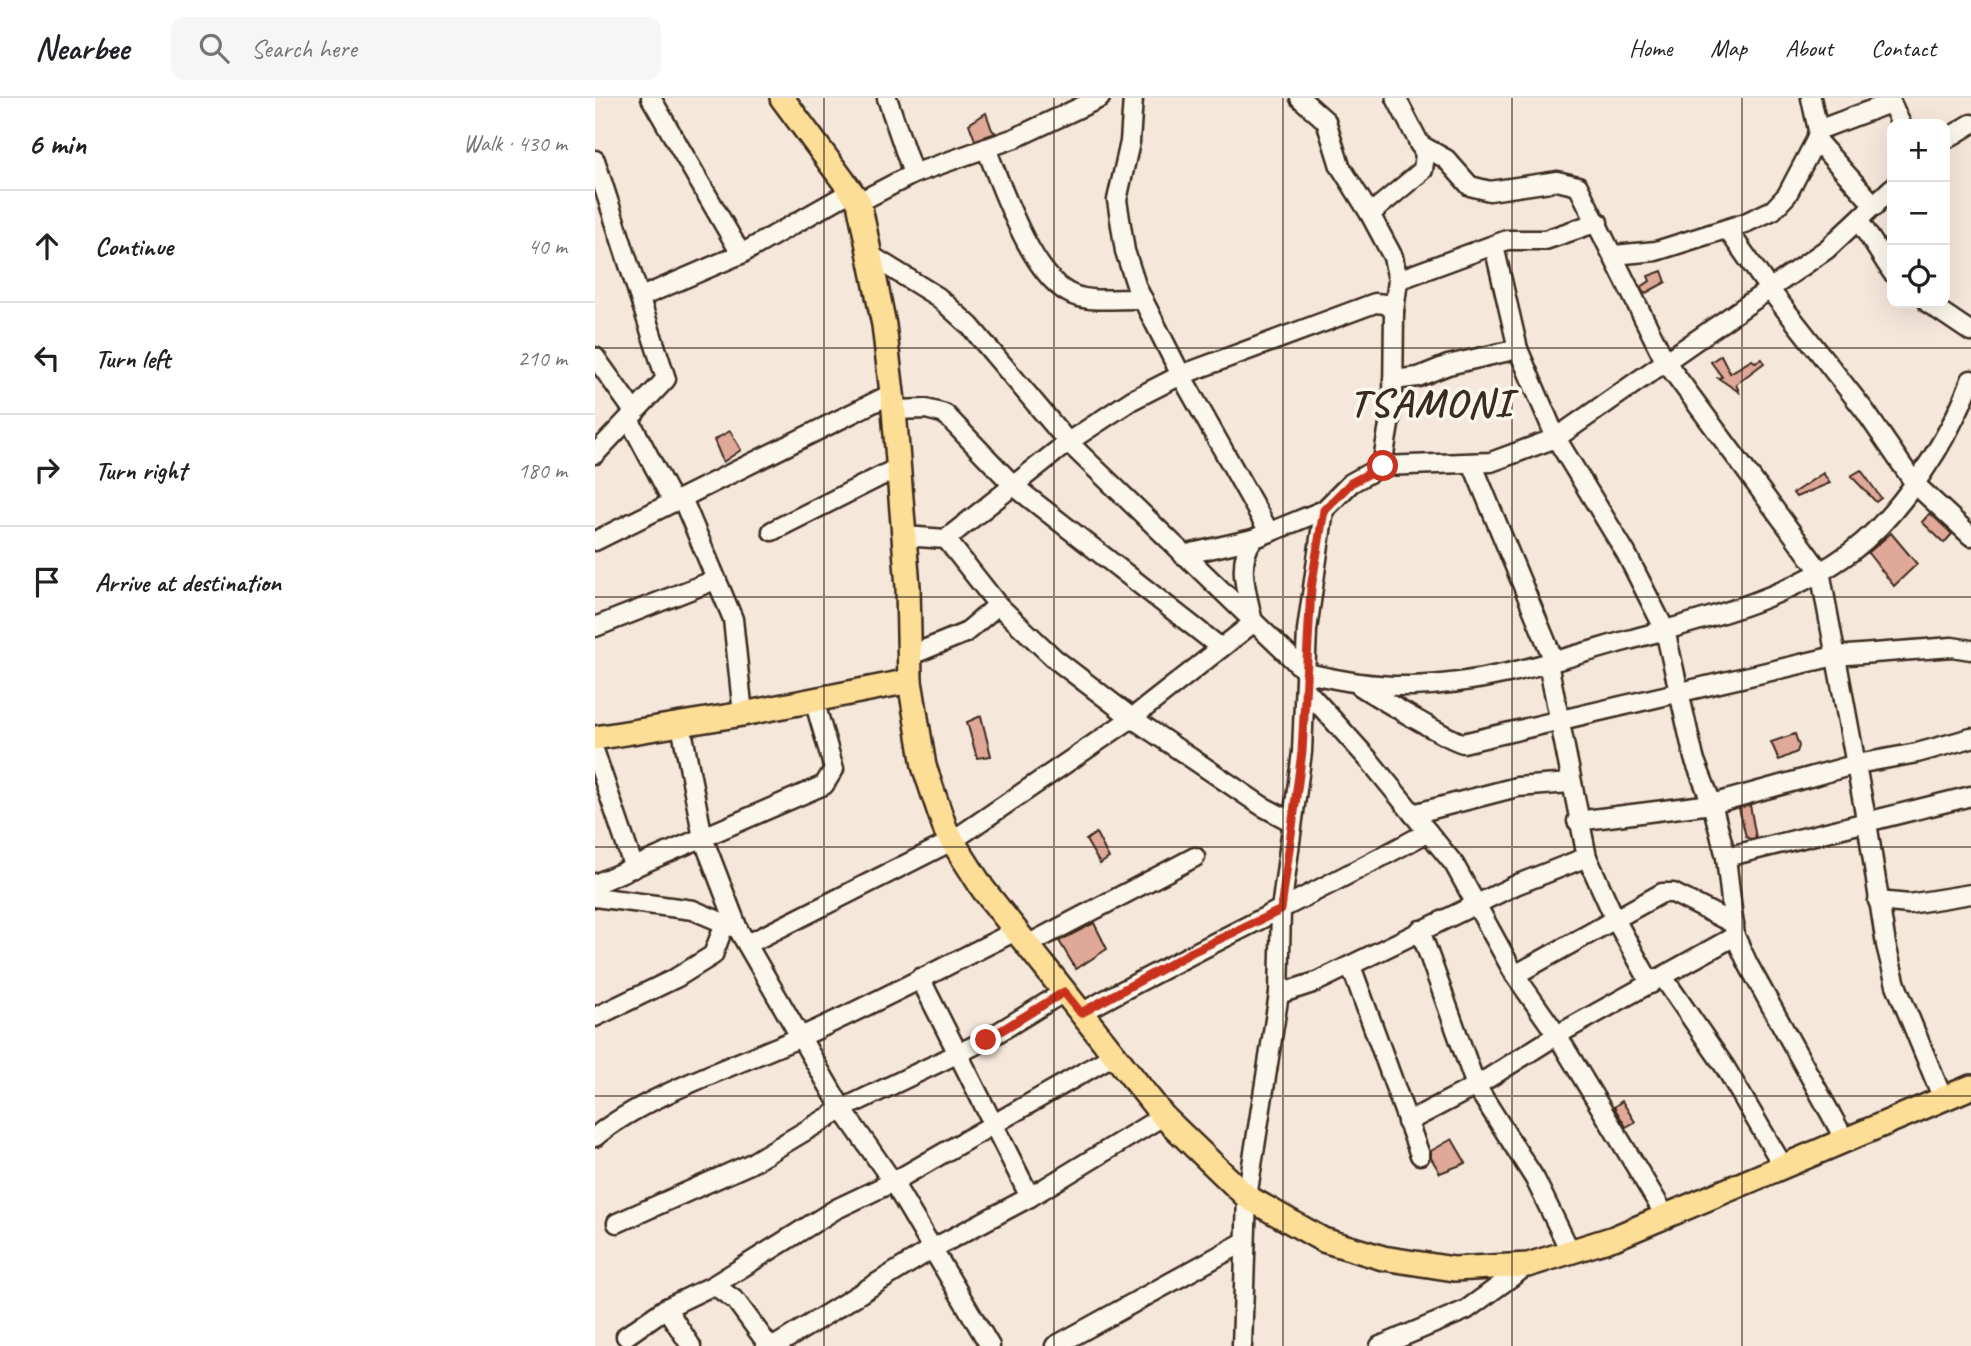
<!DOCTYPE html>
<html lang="en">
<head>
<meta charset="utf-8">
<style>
  body { margin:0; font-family:Caveat,sans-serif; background:#f6f6f6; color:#202124 }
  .controls { position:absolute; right:21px; top:21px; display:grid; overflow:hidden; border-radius:14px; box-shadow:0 7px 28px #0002 }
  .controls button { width:63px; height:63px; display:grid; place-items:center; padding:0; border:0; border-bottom:2px solid #e0e0e0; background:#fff; color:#202124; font:35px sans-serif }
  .stop { position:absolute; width:21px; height:21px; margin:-16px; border:5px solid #c8321e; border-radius:50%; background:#fff }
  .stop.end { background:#c8321e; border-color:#fff; box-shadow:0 2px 7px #0008 }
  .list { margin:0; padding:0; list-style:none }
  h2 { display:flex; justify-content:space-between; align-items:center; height:91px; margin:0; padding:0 28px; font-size:30px }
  h2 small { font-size:23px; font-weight:400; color:#757577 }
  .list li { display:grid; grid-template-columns:46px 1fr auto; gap:21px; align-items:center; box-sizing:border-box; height:112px; padding:0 28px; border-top:2px solid #e0e0e0 }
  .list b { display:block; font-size:26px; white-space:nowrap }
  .list em { font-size:23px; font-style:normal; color:#757577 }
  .icon { flex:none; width:38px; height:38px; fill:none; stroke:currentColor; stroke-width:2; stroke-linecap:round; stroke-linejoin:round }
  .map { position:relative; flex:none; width:1376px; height:1248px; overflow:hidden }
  header { display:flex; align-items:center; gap:42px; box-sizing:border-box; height:98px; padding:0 35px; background:#fff; border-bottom:2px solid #e0e0e0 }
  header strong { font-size:33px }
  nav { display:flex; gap:38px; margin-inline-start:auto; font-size:24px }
  .search { width:490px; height:63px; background:#f6f6f6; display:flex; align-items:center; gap:18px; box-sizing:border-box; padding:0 24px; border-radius:14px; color:#757577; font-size:26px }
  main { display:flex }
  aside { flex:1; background:#fff }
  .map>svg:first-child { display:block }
  .building { fill:#e0a898; stroke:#3b2a1e; stroke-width:2 }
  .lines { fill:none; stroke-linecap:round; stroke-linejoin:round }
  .minor-casing { stroke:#3b2a1e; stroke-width:23 }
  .major-casing { stroke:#3b2a1e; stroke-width:28 }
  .minor { stroke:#fbf7ec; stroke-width:18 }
  .major { stroke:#fdde96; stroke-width:23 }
  .route { stroke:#c8321e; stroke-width:9 }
  .grid { fill:none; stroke:#3b2a1e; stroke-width:2; stroke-opacity:0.55 }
  .labels { text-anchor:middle; stroke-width:7; stroke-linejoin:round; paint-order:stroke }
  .district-label { font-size:40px; font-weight:bold; letter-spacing:2px; fill:#3b2a1e; stroke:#fbf7ec }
</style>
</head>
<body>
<header>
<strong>Nearbee</strong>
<div class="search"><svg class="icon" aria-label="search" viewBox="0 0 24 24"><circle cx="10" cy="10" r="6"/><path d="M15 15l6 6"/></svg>Search here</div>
<nav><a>Home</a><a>Map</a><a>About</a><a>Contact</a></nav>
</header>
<main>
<aside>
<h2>6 min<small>Walk · 430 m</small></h2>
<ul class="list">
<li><svg class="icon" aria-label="ahead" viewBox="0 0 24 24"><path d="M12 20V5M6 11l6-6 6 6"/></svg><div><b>Continue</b></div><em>40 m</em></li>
<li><svg class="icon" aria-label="left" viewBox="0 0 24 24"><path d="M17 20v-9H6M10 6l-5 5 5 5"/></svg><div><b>Turn left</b></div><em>210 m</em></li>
<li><svg class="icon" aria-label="right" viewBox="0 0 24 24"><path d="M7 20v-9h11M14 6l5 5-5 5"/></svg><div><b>Turn right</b></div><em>180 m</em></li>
<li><svg class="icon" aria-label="arrive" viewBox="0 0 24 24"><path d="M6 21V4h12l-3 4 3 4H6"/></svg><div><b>Arrive at destination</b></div></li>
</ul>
</aside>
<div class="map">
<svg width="1376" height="1248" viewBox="0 0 1376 1248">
  <rect width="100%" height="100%" fill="#f6e7db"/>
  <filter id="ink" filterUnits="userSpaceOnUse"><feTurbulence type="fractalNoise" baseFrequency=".0143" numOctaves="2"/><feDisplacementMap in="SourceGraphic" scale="14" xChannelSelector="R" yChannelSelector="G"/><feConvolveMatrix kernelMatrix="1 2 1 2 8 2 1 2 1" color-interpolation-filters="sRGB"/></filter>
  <g filter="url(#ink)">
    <g class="building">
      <path d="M391 15 397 32 401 35 380 42 374 26Z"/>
      <path d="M1067 173 1071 184 1049 196 1046 189 1055 183 1053 178Z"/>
      <path d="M1126 257 1135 275 1157 262 1160 264 1167 261 1169 265 1141 286 1144 294 1123 280 1127 279 1116 264Z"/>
      <path d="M135 333 146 352 128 364 119 342Z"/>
      <path d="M1266 372 1286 400 1281 404 1256 378Z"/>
      <path d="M1228 375 1235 385 1201 399 1198 395Z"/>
      <path d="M1335 415 1357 436 1349 445 1327 424Z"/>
      <path d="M1296 435 1322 466 1299 488 1273 455Z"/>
      <path d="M386 618 396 658 382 660 372 624Z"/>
      <path d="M1200 636 1204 648 1202 654 1184 662 1176 644Z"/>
      <path d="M1155 707 1161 740 1155 741 1151 739 1144 710Z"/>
      <path d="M501 735 514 760 505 766 491 742Z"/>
      <path d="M499 825 512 851 481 871 464 843Z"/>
      <path d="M1027 1003 1040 1024 1031 1029 1019 1009Z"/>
      <path d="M857 1041 871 1065 845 1075 836 1060V1053Z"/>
    </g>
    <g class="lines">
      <defs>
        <g id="minor">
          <path d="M56 0 146 156"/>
          <path d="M292 0 318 76"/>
          <path d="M538 0 535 44 522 102 530 153 542 190 586 277 673 432"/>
          <path d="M705 0 731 23 745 68 775 116 798 159 803 182 799 213"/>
          <path d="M1294 0 1306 26"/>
          <path d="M1223 32 1295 5"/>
          <path d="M1221 42 1280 108"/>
          <path d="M1350 42 1376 26"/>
          <path d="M824 46 851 61 875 88 895 93 962 83 983 88 1070 263 1225 473 1274 737 1291 847 1301 887 1348 1001"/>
          <path d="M391 50C407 89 437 181 478 197 498 205 526 200 548 201"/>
          <path d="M0 62 71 281 0 356"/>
          <path d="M264 104 318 76 420 40 505 0"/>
          <path d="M775 116 828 72 830 56 801 0"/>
          <path d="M1264 123 1297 174"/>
          <path d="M1132 131 1175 192 1270 313 1320 386 1376 438"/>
          <path d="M899 148 923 251 961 340 1031 455 1070 532 1099 660 1117 706 1131 759 1140 838 1153 866 1250 1042"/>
          <path d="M275 157 343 199 375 228 473 344 712 575C747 583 780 589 817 588 890 586 960 563 1030 543 1106 522 1191 502 1256 454 1306 416 1355 340 1376 282"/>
          <path d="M1019 157 1061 153 1150 125 1178 112 1192 97 1221 42 1223 32 1216 0"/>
          <path d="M803 182 912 142H950L1003 124"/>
          <path d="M46 199 146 156 257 93"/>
          <path d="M1333 205 1376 234"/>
          <path d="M0 259 40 315"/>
          <path d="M798 282 823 279 853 267 923 251"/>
          <path d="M299 312 331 311 350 316 419 388 626 550"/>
          <path d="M34 321 78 404"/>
          <path d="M877 365 959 563"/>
          <path d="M87 400 138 521 148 616"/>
          <path d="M177 433 304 369"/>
          <path d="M309 438 351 441 403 507 460 561 537 620 667 708 697 724"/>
          <path d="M351 441 473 344 537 302 586 277 780 205 791 206 799 213 798 303 787 368"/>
          <path d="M0 443 296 296"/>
          <path d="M588 457 658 441 729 412"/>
          <path d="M0 529 120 482"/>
          <path d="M314 558 370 535 403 507"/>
          <path d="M953 565 992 759 1020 821 1056 886"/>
          <path d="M765 588C779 597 859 645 868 645L1240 558 1357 549 1376 552"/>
          <path d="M711 592 774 662 859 766 920 877 962 937 1070 1117"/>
          <path d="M86 627 108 740 143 831"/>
          <path d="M0 655 39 770"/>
          <path d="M818 716 922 689 975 685"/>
          <path d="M982 723 1117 706 1262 666 1322 655 1376 640"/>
          <path d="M1131 759 1376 698"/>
          <path d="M0 786 229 687 239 671 219 602"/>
          <path d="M0 799 98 812 143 831 247 1011 391 942 469 894"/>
          <path d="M1283 803 1314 806 1376 796"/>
          <path d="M825 832 881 988 940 1081 975 1153"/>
          <path d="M153 846 357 743 537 620 658 525C653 497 640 466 658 441"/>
          <path d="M432 847 600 759"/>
          <path d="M756 868 825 1057"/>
          <path d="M920 877 1067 795H1078L1139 826"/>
          <path d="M1068 879 1130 969 1188 1068"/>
          <path d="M325 880 435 1099"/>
          <path d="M684 896 721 884 923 786 992 759"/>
          <path d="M486 915C600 852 718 797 833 734"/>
          <path d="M0 919 81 880 118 857 130 825"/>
          <path d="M812 1024 881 988 962 937 1140 838"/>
          <path d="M0 1039C47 999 142 967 201 941 275 908 348 869 421 833"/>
          <path d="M22 1125 155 1066 247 1011 298 1084 395 1248"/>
          <path d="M119 1187 141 1203 174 1248"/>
          <path d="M71 1210 96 1248"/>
          <path d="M31 1238 71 1210 119 1187 241 1111 298 1084 519 957"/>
          <path d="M180 1248 337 1151 435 1099 568 1018"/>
          <path d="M460 1248 649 1144"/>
          <path d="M647 1248 652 1099 684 896 686 812 707 654 712 532 729 412 756 385 787 368 896 364 961 340 1232 151 1297 90"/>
          <path d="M785 1248 871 1212 933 1167"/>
        </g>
        <g id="major">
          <path d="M187 0 264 104 289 227 299 312 313 489 315 583 329 668 351 733 388 791 568 1018 652 1099 728 1142 788 1160 859 1171 933 1167 1019 1140 1376 989"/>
          <path d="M0 640 148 616 315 583"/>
        </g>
      </defs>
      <use href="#minor" class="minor-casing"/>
      <use href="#major" class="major-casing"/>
      <use href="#minor" class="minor"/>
      <use href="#major" class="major"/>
    </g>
  </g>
  <g class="lines" filter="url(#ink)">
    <path class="route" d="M391 942 469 894 486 915 597 854 686 812 707 654 716 490 729 412 756 385 788 368"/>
  </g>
  <path class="grid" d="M229 0V1248M459 0V1248M688 0V1248M917 0V1248M1147 0V1248M0 250H1376M0 499H1376M0 749H1376M0 998H1376"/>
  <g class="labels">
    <g class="district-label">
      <text x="836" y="318">TSAMONI</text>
    </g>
  </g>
</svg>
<div class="controls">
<button>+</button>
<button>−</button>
<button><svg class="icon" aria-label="locate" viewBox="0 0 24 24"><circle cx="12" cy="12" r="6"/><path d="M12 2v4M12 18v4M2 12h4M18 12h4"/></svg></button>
</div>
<div class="stop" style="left:788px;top:368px"></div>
<div class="stop end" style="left:391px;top:942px"></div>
</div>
</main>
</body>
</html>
